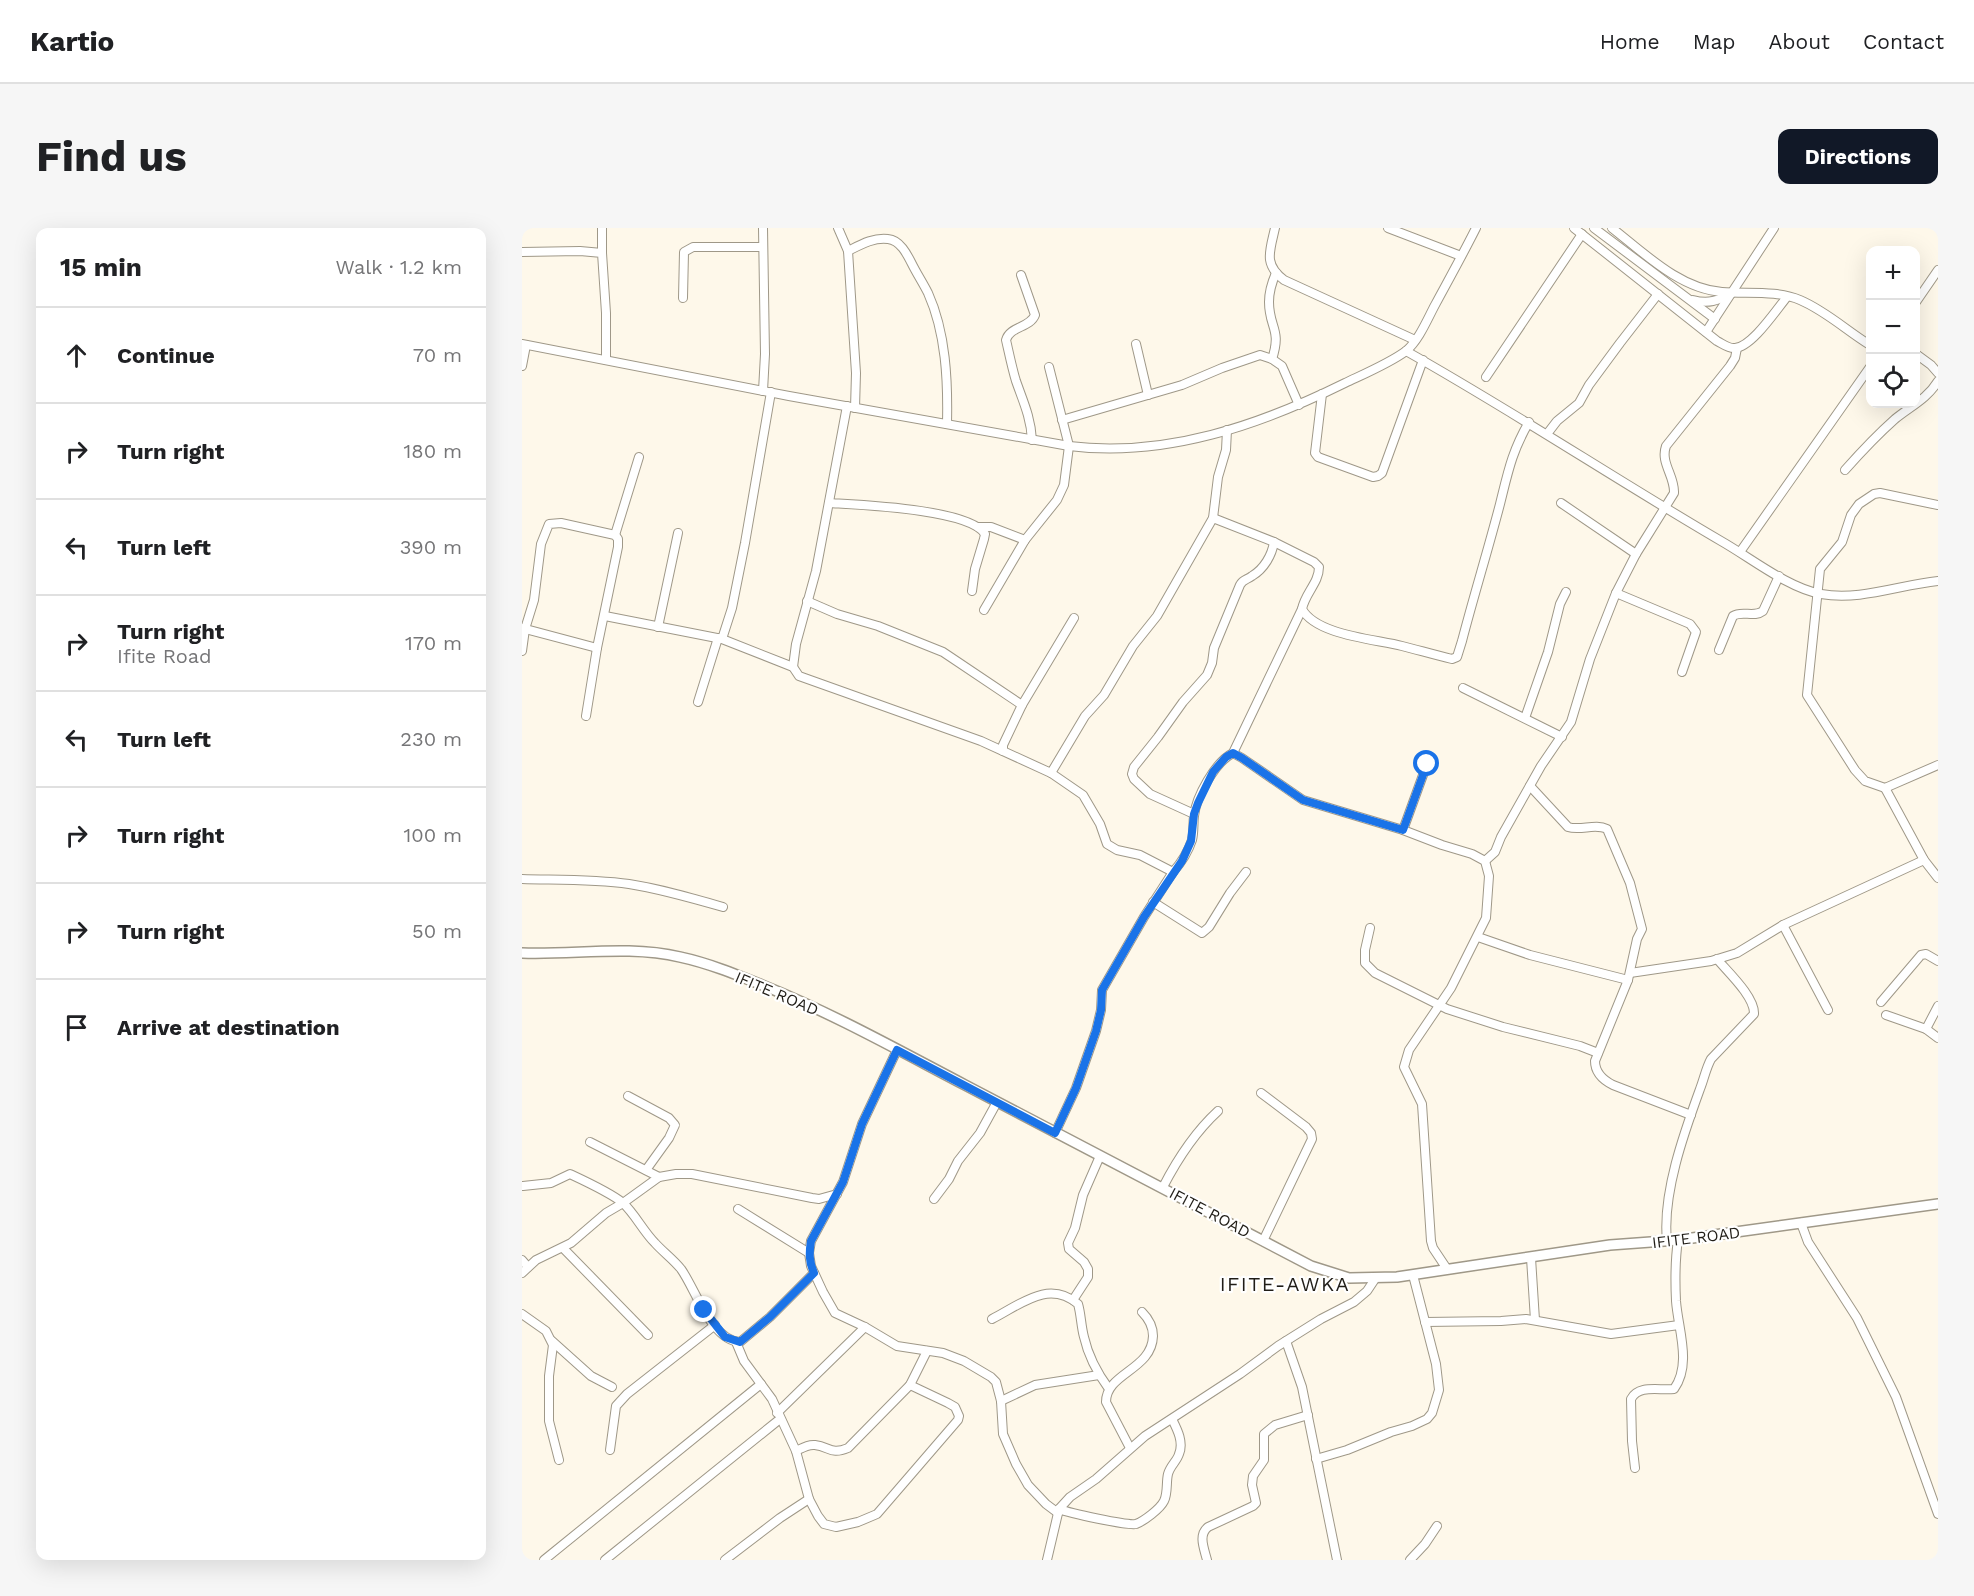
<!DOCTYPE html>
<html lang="en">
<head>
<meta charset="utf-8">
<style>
  body { margin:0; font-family:"Work Sans",sans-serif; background:#f6f6f6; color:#202124 }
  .controls { position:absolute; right:18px; top:18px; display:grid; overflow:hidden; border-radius:12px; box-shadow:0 6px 24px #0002 }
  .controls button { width:54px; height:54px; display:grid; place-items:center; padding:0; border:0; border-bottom:2px solid #e0e0e0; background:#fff; color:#202124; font:30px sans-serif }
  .stop { position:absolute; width:18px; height:18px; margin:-14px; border:4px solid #1a73e8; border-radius:50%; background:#fff }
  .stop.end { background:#1a73e8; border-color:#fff; box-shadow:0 2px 6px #0008 }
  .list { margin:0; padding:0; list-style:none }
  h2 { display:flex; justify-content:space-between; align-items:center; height:78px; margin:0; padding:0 24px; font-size:26px }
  h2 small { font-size:20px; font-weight:400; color:#757577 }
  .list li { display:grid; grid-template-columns:39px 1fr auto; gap:18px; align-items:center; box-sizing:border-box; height:96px; padding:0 24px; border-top:2px solid #e0e0e0 }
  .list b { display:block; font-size:22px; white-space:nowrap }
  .list p { margin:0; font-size:20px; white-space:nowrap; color:#757577 }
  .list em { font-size:20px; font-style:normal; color:#757577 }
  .icon { flex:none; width:33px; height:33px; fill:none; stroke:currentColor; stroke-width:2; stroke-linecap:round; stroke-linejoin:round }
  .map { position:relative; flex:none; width:1416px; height:1332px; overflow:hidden; border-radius:12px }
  header { display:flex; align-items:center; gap:36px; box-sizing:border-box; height:84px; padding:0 30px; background:#fff; border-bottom:2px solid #e0e0e0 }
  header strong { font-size:28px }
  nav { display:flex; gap:33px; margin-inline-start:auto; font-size:21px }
  .intro { display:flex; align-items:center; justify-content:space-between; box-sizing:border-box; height:144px; padding:0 36px }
  h1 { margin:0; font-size:42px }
  .button { padding:15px 27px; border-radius:12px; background:#111827; color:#fff; font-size:21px; font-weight:700 }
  main { display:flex; gap:36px; padding:0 36px }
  aside { flex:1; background:#fff; border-radius:12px; box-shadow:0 6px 24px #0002 }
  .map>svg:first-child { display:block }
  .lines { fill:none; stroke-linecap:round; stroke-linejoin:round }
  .minor-casing { stroke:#9f9888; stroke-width:10 }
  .tertiary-casing { stroke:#9f9888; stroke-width:12 }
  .minor { stroke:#fff; stroke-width:8 }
  .tertiary { stroke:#fff; stroke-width:9 }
  .route { stroke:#1a73e8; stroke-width:8 }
  .labels { text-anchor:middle; stroke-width:4.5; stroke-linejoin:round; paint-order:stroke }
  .street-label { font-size:16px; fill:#201d17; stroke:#fff }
  .quarter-label { font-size:20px; letter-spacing:1.5px; fill:#201d17; stroke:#fff }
</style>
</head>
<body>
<header>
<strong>Kartio</strong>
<nav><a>Home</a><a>Map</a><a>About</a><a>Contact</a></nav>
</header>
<div class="intro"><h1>Find us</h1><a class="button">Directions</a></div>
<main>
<aside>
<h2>15 min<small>Walk · 1.2 km</small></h2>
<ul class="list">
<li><svg class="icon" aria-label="ahead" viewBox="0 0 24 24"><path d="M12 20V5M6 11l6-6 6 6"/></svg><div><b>Continue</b></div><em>70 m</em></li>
<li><svg class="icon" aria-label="right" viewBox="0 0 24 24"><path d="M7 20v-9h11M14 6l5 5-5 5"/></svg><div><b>Turn right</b></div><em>180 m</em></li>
<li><svg class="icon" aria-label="left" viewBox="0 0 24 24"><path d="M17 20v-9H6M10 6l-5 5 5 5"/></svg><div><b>Turn left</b></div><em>390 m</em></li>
<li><svg class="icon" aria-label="right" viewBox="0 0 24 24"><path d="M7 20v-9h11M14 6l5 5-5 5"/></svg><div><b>Turn right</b><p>Ifite Road</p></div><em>170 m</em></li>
<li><svg class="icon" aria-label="left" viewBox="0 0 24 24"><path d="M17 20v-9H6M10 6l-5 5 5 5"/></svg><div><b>Turn left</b></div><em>230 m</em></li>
<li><svg class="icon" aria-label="right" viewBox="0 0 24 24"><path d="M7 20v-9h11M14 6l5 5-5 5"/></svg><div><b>Turn right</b></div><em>100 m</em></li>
<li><svg class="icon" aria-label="right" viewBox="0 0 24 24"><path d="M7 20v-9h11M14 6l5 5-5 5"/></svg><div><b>Turn right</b></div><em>50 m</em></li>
<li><svg class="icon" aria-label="arrive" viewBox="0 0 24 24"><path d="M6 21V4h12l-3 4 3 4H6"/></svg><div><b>Arrive at destination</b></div></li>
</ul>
</aside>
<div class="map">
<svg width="1416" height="1332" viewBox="0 0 1416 1332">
  <rect width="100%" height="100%" fill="#fef8ea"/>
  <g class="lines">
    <defs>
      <g id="minor">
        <path d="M80 0V25"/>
        <path d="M241 0 243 126 241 163"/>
        <path d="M316 0 326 23 334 145 333 180"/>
        <path d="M753 0C748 23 741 36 762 52L893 112"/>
        <path d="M866 0 939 28"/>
        <path d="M1052 0 1195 113C1201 116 1207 121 1213 120 1230 119 1254 82 1265 69"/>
        <path d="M1072 0 1193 91"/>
        <path d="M1090 0C1122 25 1158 61 1200 64 1225 66 1255 62 1278 72 1304 83 1325 103 1348 117"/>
        <path d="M326 23C338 17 352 9 366 11 378 12 385 26 390 36 395 46 401 55 406 65 424 105 426 153 425 196"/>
        <path d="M0 24 58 23 80 25 84 85V132"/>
        <path d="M499 47 513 87C508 100 488 98 484 112 487 125 490 140 494 153 501 173 509 190 510 212"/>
        <path d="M161 70 162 24 171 19H241"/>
        <path d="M1171 72C1186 76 1196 73 1210 65"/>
        <path d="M1394 74 1416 42"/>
        <path d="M1184 104 1252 0"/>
        <path d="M0 116 267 168 547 218C644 230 738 197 823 155 842 146 868 135 884 123 897 112 905 92 913 77 927 51 941 26 954 0"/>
        <path d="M614 116 626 167"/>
        <path d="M884 123C991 183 1093 251 1199 313 1229 330 1266 360 1299 366 1338 373 1377 357 1416 353"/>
        <path d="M1394 126 1409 137 1416 145"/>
        <path d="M750 131C760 101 747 100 747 74 747 64 750 54 754 45"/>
        <path d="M0 138 4 117"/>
        <path d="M964 149 1060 6"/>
        <path d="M800 166 793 225 796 229 851 249 856 248 860 245 901 132"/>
        <path d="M540 192 660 157 700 140 738 127 750 131 760 138 777 177"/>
        <path d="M1025 206 1035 193 1057 175 1067 157 1098 115 1136 66"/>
        <path d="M1323 242C1339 224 1355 207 1373 191 1389 178 1405 171 1416 153"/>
        <path d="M307 275C338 277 447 281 463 306L462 311 453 341 450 363"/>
        <path d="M1039 275 1114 326"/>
        <path d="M1416 277 1358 265 1352 266 1337 276 1329 287 1320 314 1298 341 1285 467 1333 542 1343 553 1363 560 1416 537"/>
        <path d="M691 290 752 314 792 334 797 339C797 355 783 365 780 381 794 407 852 411 880 418 896 422 913 427 930 431L935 429 940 413C952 367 966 322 978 276 986 244 990 223 1007 194"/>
        <path d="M456 299H469L503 312"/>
        <path d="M93 307 117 229"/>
        <path d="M1218 324 1348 139"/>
        <path d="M1094 365 1168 396 1174 404 1160 444"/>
        <path d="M285 373 315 386 356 398 421 424 500 477"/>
        <path d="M462 382 503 312 535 272 542 257 547 218 527 139"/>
        <path d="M83 388 200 411 271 439 277 448 459 513 529 545 563 488 582 467 611 418 635 388 691 290 696 249 704 222 705 202"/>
        <path d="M136 399 156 305"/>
        <path d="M0 400 75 420"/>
        <path d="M200 411 210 380 223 315 249 164"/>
        <path d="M1197 422 1211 388C1220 382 1232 390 1241 383L1257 348"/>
        <path d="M0 423 3 401 12 372 19 316 27 296 39 295 93 307 96 311V319L75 420 64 488"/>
        <path d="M271 439 274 416 294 343 325 178"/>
        <path d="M941 460 1040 509"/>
        <path d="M176 474 196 410"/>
        <path d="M1003 490 1026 424 1038 376 1044 364"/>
        <path d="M481 523V517L500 477 552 390"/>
        <path d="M711 525 780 381"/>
        <path d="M529 545 561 567 578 596 585 616 595 622 618 627 651 644 622 689 580 762 579 782 574 803 554 860 533 905"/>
        <path d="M1008 558 1046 599C1059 603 1073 595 1085 601L1108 655 1120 701 1115 711 1106 752 1073 833C1073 845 1081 852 1091 857L1169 887"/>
        <path d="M1363 560 1402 632 1416 650"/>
        <path d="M672 586 628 566 612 551 610 546 612 539 636 509 661 474 685 447 690 435 692 420 718 357C721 351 725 352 730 348 742 341 750 327 752 314"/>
        <path d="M881 602 905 536"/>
        <path d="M963 633 973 624 979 609 1019 538 1049 494 1068 431 1094 365 1114 326 1152 265C1153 248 1138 235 1144 218L1208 138 1213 130 1215 120"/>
        <path d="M651 644C659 635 666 624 670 612 672 604 671 596 672 588 674 569 693 534 711 525L720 530 781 572 881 602 920 617 950 626 963 633 967 648 964 690 929 760 887 822 882 839 900 876 909 1013 911 1020 925 1041"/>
        <path d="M0 651C35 652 72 651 107 656 139 661 170 670 201 679"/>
        <path d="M631 674 680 705 687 699 708 665 724 644"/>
        <path d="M1261 697 1306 782"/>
        <path d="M848 700 843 722V735L853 745 925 781 981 799 1058 818 1076 825"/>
        <path d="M956 709 1008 727 1106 752"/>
        <path d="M1108 745 1189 733 1215 725 1261 697 1402 632"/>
        <path d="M1359 774 1399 727 1404 726 1416 733"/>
        <path d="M1364 787 1404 801 1416 810"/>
        <path d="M1404 801 1416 778"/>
        <path d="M375 822 340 896 321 954 289 1013 287 1025 289 1038 301 1064 313 1085 343 1099 375 1118 421 1125 442 1133 469 1149 474 1154 479 1173 481 1206 494 1236 506 1257 524 1276 536 1285"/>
        <path d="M739 865 784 899 789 905 790 911 741 1013"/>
        <path d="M106 868 147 890 153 897 147 910 124 942"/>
        <path d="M68 914 137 949"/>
        <path d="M1 958 29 955 48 946C63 953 89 965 101 975 113 986 121 1003 133 1015 141 1024 151 1031 159 1041 174 1062 189 1112 218 1114L248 1089 292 1045"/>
        <path d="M641 959C656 930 672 905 696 883"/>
        <path d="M412 971 427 951 436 933 458 905 475 874"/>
        <path d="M216 981 287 1025"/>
        <path d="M1279 995 1286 1014 1335 1090 1374 1169 1416 1286"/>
        <path d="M1145 1013C1140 966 1162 905 1178 861 1182 851 1184 840 1189 831L1232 786C1233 769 1206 744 1195 731"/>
        <path d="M41 1020 126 1107"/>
        <path d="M1009 1030 1013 1092"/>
        <path d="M0 1032 6 1039"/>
        <path d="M0 1045 14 1032 49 1015 84 985 101 975 137 949 154 946H170L290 970 297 971 315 966"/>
        <path d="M551 1072 566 1049V1041L562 1034 547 1021 546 1015 553 1000 561 967 578 928"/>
        <path d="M0 1086 24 1103 31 1117 27 1148V1193L37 1232"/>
        <path d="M470 1091C498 1077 526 1051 556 1076 559 1086 559 1098 562 1109 566 1127 576 1146 587 1161"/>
        <path d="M903 1094 979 1093 1004 1091 1089 1106 1157 1097"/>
        <path d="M30 1113 69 1148 90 1159"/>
        <path d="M764 1113 780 1159 815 1332"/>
        <path d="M214 1114 222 1133 250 1171 274 1223 287 1271 296 1288 302 1296 314 1299 336 1294 355 1286 436 1192 437 1188 433 1179 426 1175 388 1157"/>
        <path d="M479 1173 513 1157 577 1147"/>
        <path d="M255 1185 343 1099"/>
        <path d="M608 1220 584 1174C584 1145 630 1142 631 1108 631 1098 627 1091 620 1084"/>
        <path d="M88 1222 94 1178 105 1166 193 1097"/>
        <path d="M274 1223C280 1220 286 1216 293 1217 308 1219 309 1227 326 1220L388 1157 405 1123"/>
        <path d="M794 1231 825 1222 869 1204 890 1198 905 1191 910 1185 917 1162 914 1136 891 1047"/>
        <path d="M1113 1240 1110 1213 1109 1171C1117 1156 1138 1163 1152 1161 1170 1136 1156 1101 1154 1073 1153 1052 1153 1032 1156 1012"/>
        <path d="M537 1281C547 1285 606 1298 614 1296 622 1293 638 1281 642 1273 646 1265 644 1254 646 1246 648 1238 655 1233 657 1226 662 1214 655 1201 650 1191"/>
        <path d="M22 1332 239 1156"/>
        <path d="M83 1332 258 1191"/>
        <path d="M203 1332 258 1290 287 1271"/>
        <path d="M525 1332 537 1281 548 1269 574 1251 623 1208 718 1146 756 1118 799 1091 832 1074 845 1063 853 1051"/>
        <path d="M685 1332C682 1320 676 1307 686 1299L731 1278 734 1275 730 1257 731 1248 742 1232V1206L753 1197 786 1187"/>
        <path d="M888 1332 903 1316 915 1298"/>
      </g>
      <path id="tertiary" d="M0 725C53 727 106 717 158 729 186 735 213 746 240 757 310 785 376 822 443 857 558 918 674 977 789 1038L827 1050 875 1049 1088 1017 1156 1012 1416 976"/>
    </defs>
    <use href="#minor" class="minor-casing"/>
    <use href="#tertiary" class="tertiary-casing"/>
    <use href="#minor" class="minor"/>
    <use href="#tertiary" class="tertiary"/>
  </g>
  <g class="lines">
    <path class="route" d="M182 1082 203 1109 218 1114 248 1089 292 1045C287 1034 287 1025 289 1013L321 954 340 896 375 822 533 905 554 860 574 803 579 782 580 762 622 689 660 633 669 613 672 586 676 575 691 544 704 529 711 525 720 530 781 572 881 602 905 536"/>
  </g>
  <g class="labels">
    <g class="street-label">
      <text transform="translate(255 765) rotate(23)" y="6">IFITE ROAD</text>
      <text transform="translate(688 984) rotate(28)" y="6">IFITE ROAD</text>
      <text transform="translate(1174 1009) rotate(-7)" y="6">IFITE ROAD</text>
    </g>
    <g class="quarter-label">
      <text x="763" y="1063">IFITE-AWKA</text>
    </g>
  </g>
</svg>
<div class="controls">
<button>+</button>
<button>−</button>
<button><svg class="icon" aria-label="locate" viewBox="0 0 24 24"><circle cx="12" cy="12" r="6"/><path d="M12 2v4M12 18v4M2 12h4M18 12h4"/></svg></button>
</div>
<div class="stop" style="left:905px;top:536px"></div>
<div class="stop end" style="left:182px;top:1082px"></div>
</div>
</main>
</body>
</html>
